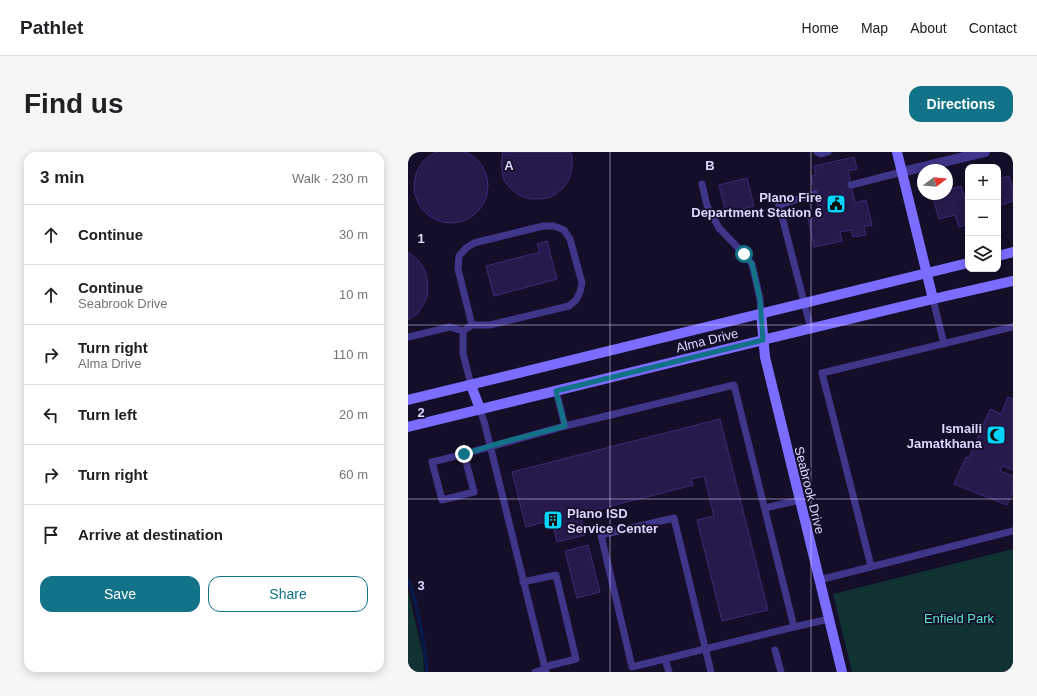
<!DOCTYPE html>
<html lang="en">
<head>
<meta charset="utf-8">
<style>
  body { margin:0; font-family:Helvetica,sans-serif; background:#f6f6f6; color:#202124 }
  .controls { position:absolute; right:12px; top:12px; display:grid; overflow:hidden; border-radius:8px; box-shadow:0 2px 10px #0003 }
  .controls button { width:36px; height:36px; display:grid; place-items:center; padding:0; border:0; border-bottom:1px solid #e0e0e0; background:#fff; color:#202124; font:20px sans-serif }
  .compass { position:absolute; left:509px; top:12px; width:36px; height:36px; border-radius:50%; background:#fff; box-shadow:0 2px 10px #0003; rotate:74deg }
  .stop { position:absolute; width:12px; height:12px; margin:-9px; border:3px solid #127287; border-radius:50%; background:#fff }
  .stop.end { background:#127287; border-color:#fff; box-shadow:0 1px 4px #0008 }
  .list { margin:0; padding:0; list-style:none }
  h2 { display:flex; justify-content:space-between; align-items:center; height:52px; margin:0; padding:0 16px; font-size:17px }
  h2 small { font-size:13px; font-weight:400; color:#757577 }
  .list li { display:grid; grid-template-columns:26px 1fr auto; gap:12px; align-items:center; box-sizing:border-box; height:60px; padding:0 16px; border-top:1px solid #e0e0e0 }
  .list b { display:block; font-size:15px; white-space:nowrap }
  .list p { margin:0; font-size:13px; white-space:nowrap; color:#757577 }
  .list em { font-size:13px; font-style:normal; color:#757577 }
  .actions { display:flex; gap:8px; padding:12px 16px }
  .actions a { flex:1; padding:9px 0; border:1px solid #127287; border-radius:12px; text-align:center; font-size:14px; color:#127287 }
  .actions .main { background:#127287; color:#fff }
  .icon { flex:none; width:22px; height:22px; fill:none; stroke:currentColor; stroke-width:2; stroke-linecap:round; stroke-linejoin:round }
  .map { position:relative; flex:none; width:605px; height:520px; overflow:hidden; border-radius:12px }
  header { display:flex; align-items:center; gap:24px; box-sizing:border-box; height:56px; padding:0 20px; background:#fff; border-bottom:1px solid #e0e0e0 }
  header strong { font-size:19px }
  nav { display:flex; gap:22px; margin-inline-start:auto; font-size:14px }
  .intro { display:flex; align-items:center; justify-content:space-between; box-sizing:border-box; height:96px; padding:0 24px }
  h1 { margin:0; font-size:28px }
  .button { padding:10px 18px; border-radius:12px; background:#127287; color:#fff; font-size:14px; font-weight:700 }
  main { display:flex; gap:24px; padding:0 24px }
  aside { flex:1; background:#fff; border-radius:12px; box-shadow:0 2px 10px #0003 }
  .map>svg:first-child { display:block }
  .green { fill:#113233 }
  .lines { fill:none; stroke-linecap:round; stroke-linejoin:round }
  .stream { stroke:#071a49; stroke-width:3.5 }
  .building { fill:#26194b; stroke:#3f2a78 }
  .lane { stroke:#3f368a; stroke-width:7 }
  .street { stroke:#3f368a; stroke-width:10 }
  .secondary { stroke:#7a6dff; stroke-width:10 }
  .route { stroke:#127287; stroke-width:5 }
  .grid { fill:none; stroke:#ddd6ff; stroke-width:1; stroke-opacity:0.55 }
  .labels { text-anchor:middle; stroke-width:3.5; stroke-linejoin:round; paint-order:stroke }
  .poi-label { font-size:13px; font-weight:bold; fill:#ddd6ff; stroke:#150e29; text-anchor:end }
  .street-label { font-size:13px; fill:#ddd6ff; stroke:#150e29 }
  .park-label { font-size:13px; fill:#59e7ce; stroke:#150e29 }
  .grid-label { font-size:13px; text-anchor:middle; font-weight:bold; fill:#ddd6ff; stroke:#150e29; stroke-width:3.5; stroke-linejoin:round; paint-order:stroke }
</style>
</head>
<body>
<header>
<strong>Pathlet</strong>
<nav><a>Home</a><a>Map</a><a>About</a><a>Contact</a></nav>
</header>
<div class="intro"><h1>Find us</h1><a class="button">Directions</a></div>
<main>
<aside>
<h2>3 min<small>Walk · 230 m</small></h2>
<ul class="list">
<li><svg class="icon" aria-label="ahead" viewBox="0 0 24 24"><path d="M12 20V5M6 11l6-6 6 6"/></svg><div><b>Continue</b></div><em>30 m</em></li>
<li><svg class="icon" aria-label="ahead" viewBox="0 0 24 24"><path d="M12 20V5M6 11l6-6 6 6"/></svg><div><b>Continue</b><p>Seabrook Drive</p></div><em>10 m</em></li>
<li><svg class="icon" aria-label="right" viewBox="0 0 24 24"><path d="M7 20v-9h11M14 6l5 5-5 5"/></svg><div><b>Turn right</b><p>Alma Drive</p></div><em>110 m</em></li>
<li><svg class="icon" aria-label="left" viewBox="0 0 24 24"><path d="M17 20v-9H6M10 6l-5 5 5 5"/></svg><div><b>Turn left</b></div><em>20 m</em></li>
<li><svg class="icon" aria-label="right" viewBox="0 0 24 24"><path d="M7 20v-9h11M14 6l5 5-5 5"/></svg><div><b>Turn right</b></div><em>60 m</em></li>
<li><svg class="icon" aria-label="arrive" viewBox="0 0 24 24"><path d="M6 21V4h12l-3 4 3 4H6"/></svg><div><b>Arrive at destination</b></div></li>
</ul>
<div class="actions"><a class="main">Save</a><a>Share</a></div>
</aside>
<div class="map">
<svg width="605" height="520" viewBox="0 0 605 520">
  <rect width="100%" height="100%" fill="#150e29"/>
  <g class="green">
    <path d="M605 397V520H444L425 442Z"/>
    <path d="M0 438 15 503 16 520H0Z"/>
  </g>
  <g class="lines">
    <path class="stream" d="M0 427C11 457 16 488 19 520"/>
  </g>
  <g class="building">
    <circle cx="43" cy="34" r="37"/>
    <path d="M95 0H162L164 4V13L163 21 160 29 155 36 148 42 140 46 132 47H123L115 45 108 41 101 35 96 28 94 20 93 12Z"/>
    <path d="M446 5 449 17 440 19 447 51 458 48 464 73 456 75 458 83 445 85 443 78 432 80 434 89 406 95 400 67 412 64 403 24 408 23 406 14Z"/>
    <path d="M601 24 605 38V49L590 54V27Z"/>
    <path d="M339 26 346 54 318 61 311 33Z"/>
    <path d="M553 34 560 59V72L551 75 547 63 531 67 524 43 539 42V38Z"/>
    <path d="M139 89 149 127 86 144 78 114 132 100 129 92Z"/>
    <path d="M0 100 8 106 13 112 17 119 19 126 20 135 19 145 15 153 10 161 0 168Z"/>
    <path d="M600 245 605 247V318L594 314 592 319 605 324V339L599 353 546 332 558 305 561 306 582 257 593 262Z"/>
    <path d="M312 267 360 458 314 469 289 368 306 364 296 324 283 327 285 333 172 362 177 383 149 390 144 368 118 375 104 320Z"/>
    <path d="M180 393 192 440 169 446 157 399Z"/>
  </g>
  <g class="lines">
    <g class="lane">
      <path d="M409 0 413 2 420 0"/>
      <path d="M294 32 299 54 311 76 336 102 344 112 352 147 353 161"/>
      <path d="M443 33 494 20"/>
      <path d="M525 147 536 192"/>
      <path d="M403 177 371 53 407 42"/>
      <path d="M0 185 42 175 55 179"/>
      <path d="M63 233 55 201V179L64 173 50 117 51 104 58 96 66 91 135 74H146L156 78 162 87 174 131 172 140 168 148 161 154 82 173H64"/>
      <path d="M148 239 157 274"/>
      <path d="M72 257 77 273 138 520"/>
      <path d="M56 302 66 340 34 348 24 310C69 299 113 286 157 274 213 260 270 247 326 233L386 475 421 467"/>
      <path d="M357 356 392 348"/>
      <path d="M463 414 414 221 605 175"/>
      <path d="M411 428 605 379"/>
      <path d="M115 430 148 423 168 507 136 515"/>
      <path d="M367 498 373 520"/>
      <path d="M257 507 261 520"/>
      <path d="M127 520 137 517"/>
      <path d="M303 520 266 366 193 383 224 515C278 502 332 488 386 475"/>
    </g>
    <path class="street" d="M494 20 577 0"/>
    <g class="secondary">
      <path d="M489 0 525 147"/>
      <path d="M590 104 605 100"/>
      <path d="M353 161 357 205 434 520"/>
      <path d="M63 233 72 257"/>
      <path d="M0 248 560 111"/>
      <path d="M0 275 355 188 525 147 605 129"/>
    </g>
  </g>
  <g class="lines">
    <path class="route" d="M56 302 92 291 157 274 148 239 355 188 352 147 344 112 336 102"/>
  </g>
  <path class="grid" d="M202 0V520M403 0V520M0 173H605M0 347H605"/>
  <defs>
    <symbol id="civic-square" viewBox="-11 -11 22 22"><rect x="-9" y="-9" width="18" height="18" rx="4" fill="#02d4ff" stroke="#150e29"/><path d="M-.6-6.5H3V-4.5H.6V-3L4-1V1h2V6H-6V1h2V-1L-.6-3ZM-1.2 2.5V6h2.4V2.5Z" fill="#111"/></symbol>
    <symbol id="mosque-square" viewBox="-11 -11 22 22"><rect x="-9" y="-9" width="18" height="18" rx="4" fill="#02d4ff" stroke="#150e29"/><path d="M3.5-4.9A6 6 0 1 0 3.5 4.9A5 5 0 1 1 3.5-4.9Z" fill="#111"/></symbol>
    <symbol id="building-square" viewBox="-11 -11 22 22"><rect x="-9" y="-9" width="18" height="18" rx="4" fill="#02d4ff" stroke="#150e29"/><path d="M-4-6H4V6H1V3H-1V6H-4ZM-2.5-4.3h1.7v1.8h-1.7ZM.8-4.3h1.7v1.8H.8ZM-2.5-1h1.7V.8h-1.7ZM.8-1h1.7V.8H.8Z" fill="#111"/></symbol>
  </defs>
  <g fill-rule="evenodd">
    <use href="#civic-square" x="417" y="41" width="22" height="22"/>
    <use href="#mosque-square" x="577" y="272" width="22" height="22"/>
    <use href="#building-square" x="134" y="357" width="22" height="22"/>
  </g>
  <g class="labels">
    <g class="poi-label">
      <text x="414" y="50">Plano Fire<tspan x="414" dy="15">Department Station 6</tspan></text>
      <text x="574" y="281">Ismaili<tspan x="574" dy="15">Jamatkhana</tspan></text>
      <text x="159" y="366" text-anchor="start">Plano ISD<tspan x="159" dy="15">Service Center</tspan></text>
    </g>
    <g class="street-label">
      <text transform="translate(299 188) rotate(-14)" y="5">Alma Drive</text>
      <text transform="translate(402 338) rotate(76)" y="5">Seabrook Drive</text>
    </g>
    <g class="park-label">
      <text x="551" y="471">Enfield Park</text>
    </g>
  </g>
  <g class="grid-label">
    <text x="101" y="18">A</text>
    <text x="302" y="18">B</text>
    <text x="13" y="91">1</text>
    <text x="13" y="265">2</text>
    <text x="13" y="438">3</text>
  </g>
</svg>
<div class="controls">
<button>+</button>
<button>−</button>
<button><svg class="icon" aria-label="layers" viewBox="0 0 24 24"><path d="M12 4l9 5-9 5-9-5zM3 14l9 5 9-5"/></svg></button>
</div>
<svg class="compass" viewBox="-18 -18 36 36"><path d="M0-13l5 13h-10z" fill="#e53935"/><path d="M0 13l5-13h-10z" fill="#757577"/></svg>
<div class="stop" style="left:336px;top:102px"></div>
<div class="stop end" style="left:56px;top:302px"></div>
</div>
</main>
</body>
</html>
